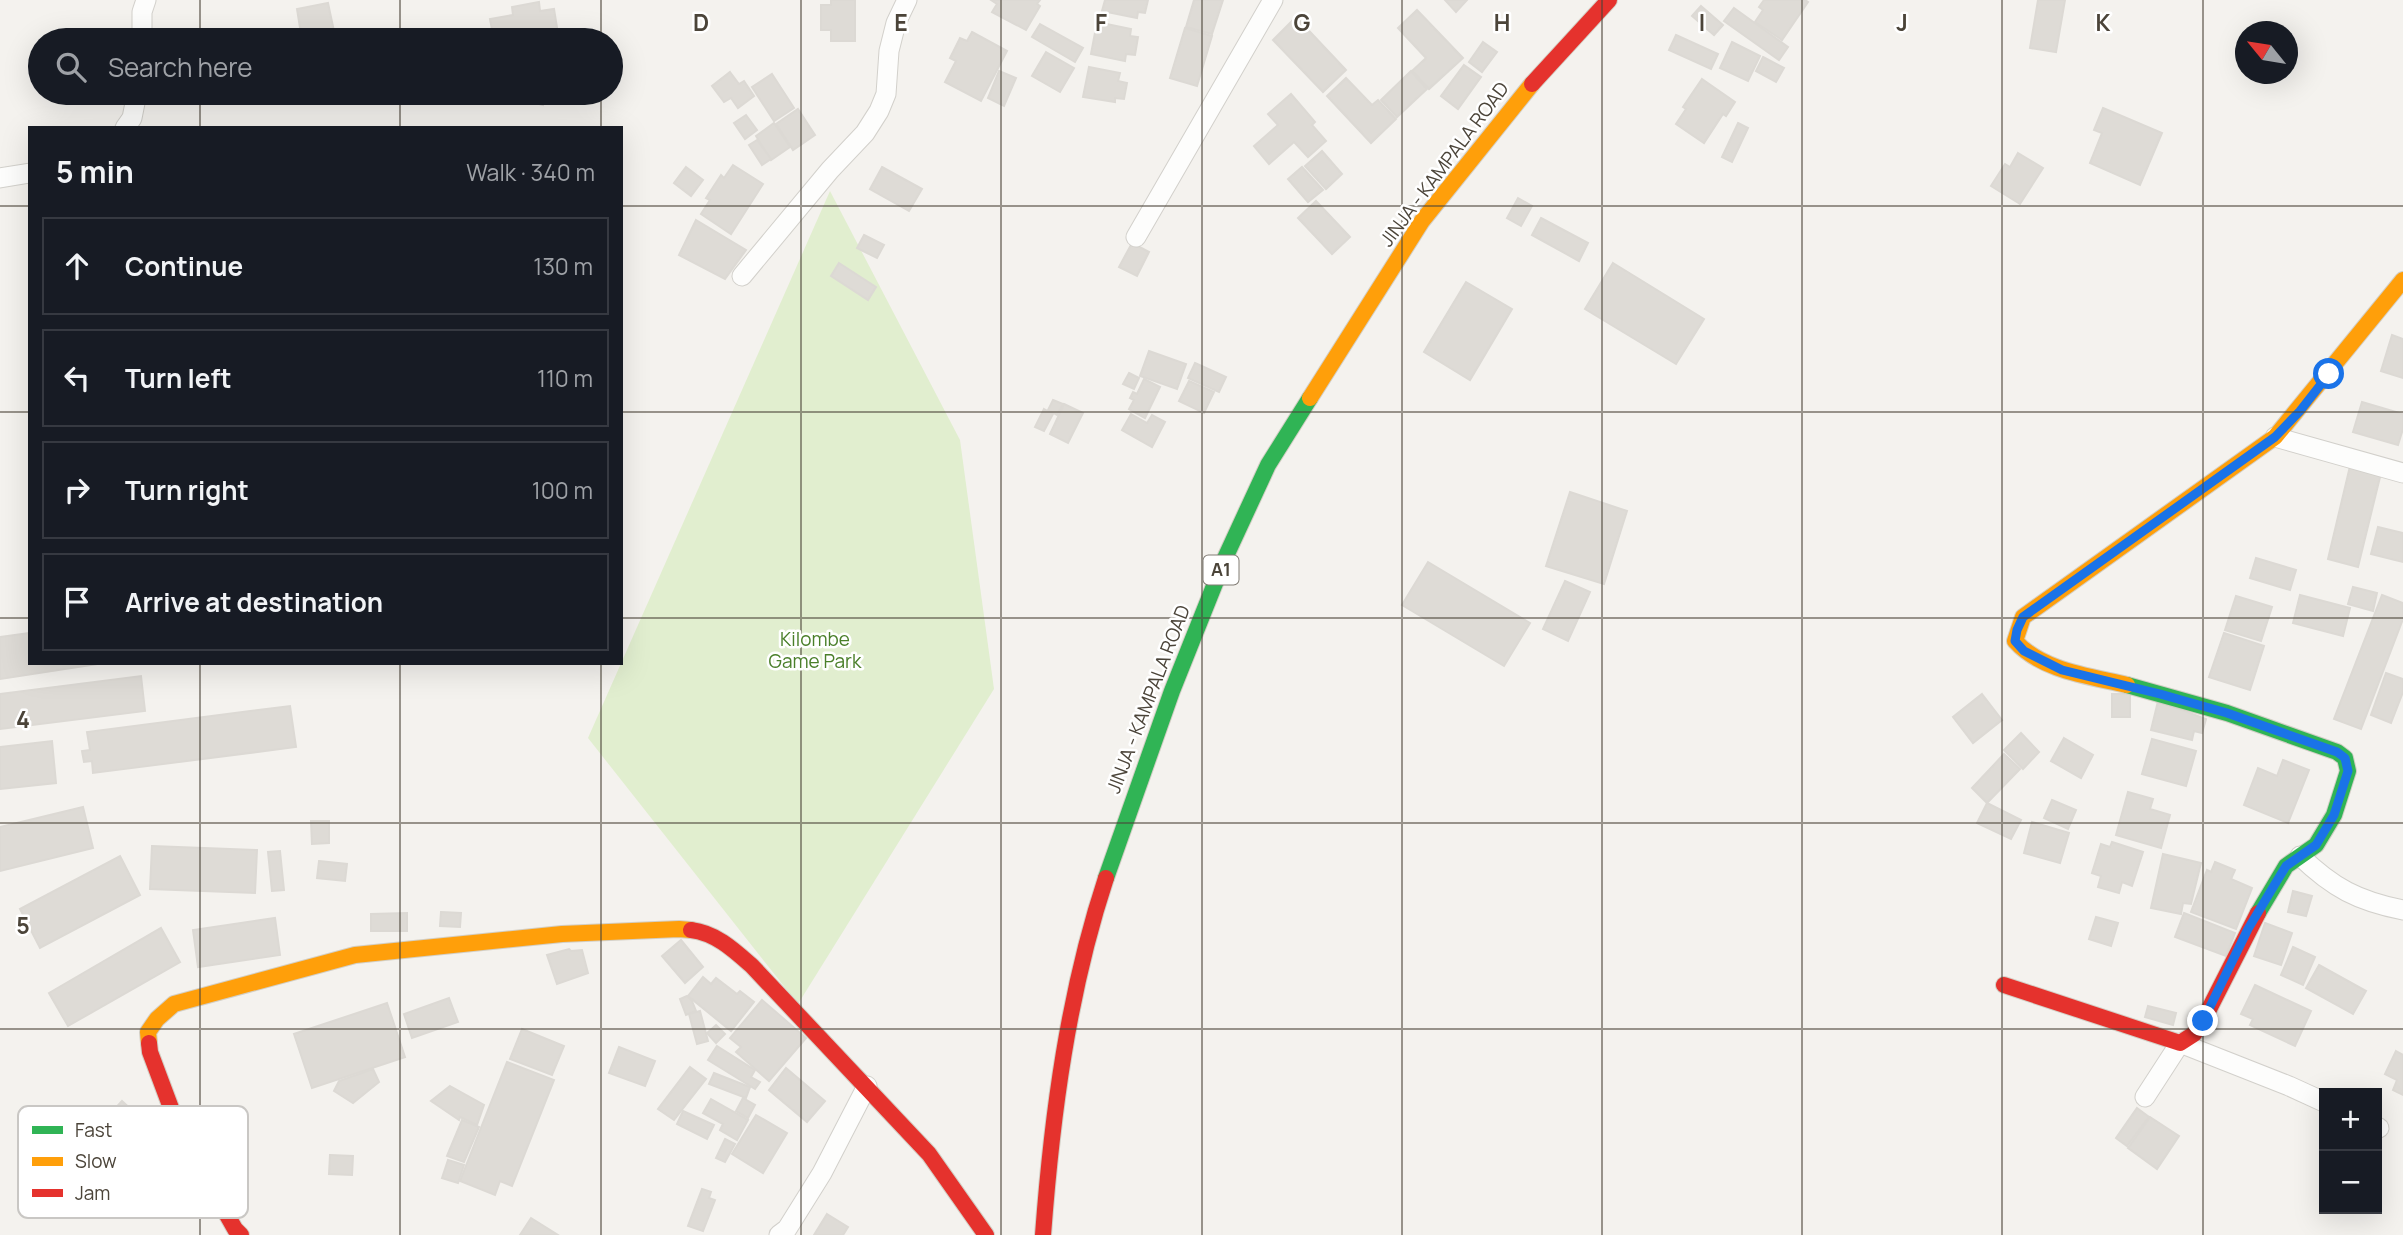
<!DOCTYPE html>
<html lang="en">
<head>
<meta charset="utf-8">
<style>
  body { margin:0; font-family:Manrope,sans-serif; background:#242831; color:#f1f3f6 }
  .controls { position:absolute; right:21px; bottom:21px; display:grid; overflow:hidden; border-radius:0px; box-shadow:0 7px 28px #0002 }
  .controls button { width:63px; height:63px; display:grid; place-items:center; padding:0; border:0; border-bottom:2px solid #363941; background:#171b24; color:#f1f3f6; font:35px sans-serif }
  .compass { position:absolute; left:2235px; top:21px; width:63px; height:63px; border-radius:50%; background:#171b24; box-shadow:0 7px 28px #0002; rotate:300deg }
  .stop { position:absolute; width:21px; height:21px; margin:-16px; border:5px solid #1a73e8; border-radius:50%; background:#fff }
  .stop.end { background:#1a73e8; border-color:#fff; box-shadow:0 2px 7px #0008 }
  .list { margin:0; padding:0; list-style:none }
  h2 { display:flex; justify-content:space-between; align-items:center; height:91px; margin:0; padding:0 28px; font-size:30px }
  h2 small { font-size:23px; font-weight:400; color:#9ea1a6 }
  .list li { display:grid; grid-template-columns:46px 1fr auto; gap:21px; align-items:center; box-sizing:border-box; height:98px; margin:0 14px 14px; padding:0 14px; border:2px solid #363941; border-radius:0px }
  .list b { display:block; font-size:26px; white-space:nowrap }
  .list em { font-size:23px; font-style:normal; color:#9ea1a6 }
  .icon { flex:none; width:38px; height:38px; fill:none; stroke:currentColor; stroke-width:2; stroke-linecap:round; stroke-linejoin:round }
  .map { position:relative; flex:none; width:2403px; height:1235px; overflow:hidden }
  .search { position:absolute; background:#171b24; box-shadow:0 7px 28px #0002; left:28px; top:28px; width:595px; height:77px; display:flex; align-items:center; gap:18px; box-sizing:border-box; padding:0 24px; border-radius:38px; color:#9ea1a6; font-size:26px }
  .panel { position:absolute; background:#171b24; box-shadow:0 7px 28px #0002; left:28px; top:126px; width:595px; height:539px; border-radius:0px }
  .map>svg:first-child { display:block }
  .green { fill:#e1eecf }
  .building { fill:#dedbd6; stroke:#dcd9d4; stroke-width:2 }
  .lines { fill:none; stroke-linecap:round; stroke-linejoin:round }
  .street-casing { stroke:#d2d0cb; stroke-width:21 }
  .fast-casing { stroke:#d3cfc5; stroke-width:18 }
  .slow-casing { stroke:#d3cfc5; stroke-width:18 }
  .jam-casing { stroke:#d3cfc5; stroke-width:18 }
  .street { stroke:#fdfdfc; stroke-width:19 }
  .fast { stroke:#30b455; stroke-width:16 }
  .slow { stroke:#ff9f0a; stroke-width:16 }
  .jam { stroke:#e5322d; stroke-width:16 }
  .route { stroke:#1a73e8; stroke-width:9 }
  .grid { fill:none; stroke:#4b4439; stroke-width:2; stroke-opacity:0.55 }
  .labels { text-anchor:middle; stroke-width:5; stroke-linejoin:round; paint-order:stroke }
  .shield { fill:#fff; stroke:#817c74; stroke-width:2 }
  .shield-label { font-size:18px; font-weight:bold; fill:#4b4439 }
  .street-label { font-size:19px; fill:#4b4439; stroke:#fff }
  .park-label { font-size:19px; fill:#4a7f2a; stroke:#fff }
  .key { fill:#fff; stroke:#c9c7c4; stroke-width:2 }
  .key-label { font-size:19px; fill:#4b4439 }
  .grid-label { font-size:23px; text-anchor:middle; font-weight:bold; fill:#4b4439; stroke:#fff; stroke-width:5; stroke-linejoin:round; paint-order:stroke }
</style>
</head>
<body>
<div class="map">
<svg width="2403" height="1235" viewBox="0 0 2403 1235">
  <rect width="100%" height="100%" fill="#f4f2ee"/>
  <path class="green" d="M830 191 960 440 994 689 798 1004 588 738Z"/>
  <g class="building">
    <path d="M831 0H855V41H831V30H821V5H831Z"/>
    <path d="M991 0H1040L1037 4 1040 6 1026 30 992 12 997 4Z"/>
    <path d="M1105 0H1148L1145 13 1138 12 1137 18 1102 11Z"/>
    <path d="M1194 0H1223L1212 34 1186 27Z"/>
    <path d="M1445 0H1467L1456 12Z"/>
    <path d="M1764 0H1805L1808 2 1782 40 1755 22 1763 10 1759 7Z"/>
    <path d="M2038 0H2065L2056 52 2030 48Z"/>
    <path d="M539 2 540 11 554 9 559 40H494L490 19 513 15 512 7Z"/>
    <path d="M328 3 335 36 327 40H302L297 9Z"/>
    <path d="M1701 6 1723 25 1714 35 1692 16Z"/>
    <path d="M1734 8 1788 47 1779 60 1724 21Z"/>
    <path d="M1417 10 1463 58 1429 89 1412 71 1426 58 1398 28Z"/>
    <path d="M1296 17 1346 70 1323 92 1273 40Z"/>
    <path d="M1097 22 1131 29 1130 36 1138 37 1135 55 1126 54 1125 61 1091 54Z"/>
    <path d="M1040 24 1083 48 1075 62 1032 37Z"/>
    <path d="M1185 28 1212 36 1197 86 1170 78Z"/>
    <path d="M972 32 1007 51 981 101 945 82 956 61 950 58 960 38 967 41Z"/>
    <path d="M1676 35 1718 54 1711 69 1669 50Z"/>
    <path d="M1483 42 1497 52 1482 72 1469 62Z"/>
    <path d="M1732 42 1760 56 1748 81 1720 68Z"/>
    <path d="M1046 52 1074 68 1060 92 1032 76Z"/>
    <path d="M1763 57 1784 68 1776 82 1756 71Z"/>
    <path d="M1464 65 1481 77 1458 109 1441 96Z"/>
    <path d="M1089 67 1120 73 1118 81 1127 83 1124 99 1115 98V102L1083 97Z"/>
    <path d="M999 71 1016 78 1004 106 988 98Z"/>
    <path d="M1411 71 1427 89 1397 117 1381 100Z"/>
    <path d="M730 72 739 84 744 81 754 96 738 108 731 98 724 102 712 86Z"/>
    <path d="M772 74 794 108 774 121 752 87Z"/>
    <path d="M1346 78 1372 105 1378 100 1396 119 1371 143 1327 96Z"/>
    <path d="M1702 79 1735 102 1726 116 1723 114 1704 143 1676 124 1686 109 1683 107Z"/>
    <path d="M503 93H546L543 105 503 95Z"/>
    <path d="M1291 94 1315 122 1312 125 1326 141 1308 157 1294 142 1269 164 1254 146 1278 125 1268 114Z"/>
    <path d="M2103 108 2162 133 2140 185 2090 163 2102 133 2094 130Z"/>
    <path d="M798 109 815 135 793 150 776 124Z"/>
    <path d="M746 115 757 130 745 139 734 123Z"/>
    <path d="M774 123 790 147 771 160 756 136Z"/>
    <path d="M1738 123 1748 128 1732 162 1722 157Z"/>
    <path d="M757 140 771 159 762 165 749 145Z"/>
    <path d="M1322 151 1342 174 1326 189 1305 166Z"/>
    <path d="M2018 153 2043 168 2020 204 1991 186 2005 164 2010 167Z"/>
    <path d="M733 165 763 184 731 234 701 214 710 200 706 198 721 175 724 178Z"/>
    <path d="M686 167 703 180 691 196 674 183Z"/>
    <path d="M882 167 922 189 909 211 870 189Z"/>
    <path d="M1302 167 1323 190 1308 202 1288 179Z"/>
    <path d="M1518 198 1532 206 1521 226 1507 218Z"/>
    <path d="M1316 201 1350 237 1332 254 1298 218Z"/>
    <path d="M1541 218 1588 243 1579 261 1532 235Z"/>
    <path d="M696 220 746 250 725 279 679 255Z"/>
    <path d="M864 235 884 245 877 258 857 248Z"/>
    <path d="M1132 243 1149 252 1137 276 1119 267Z"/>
    <path d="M839 263 876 287 868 300 831 276Z"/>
    <path d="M1613 263 1704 319 1676 364 1585 309Z"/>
    <path d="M1466 282 1512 309 1470 380 1424 352Z"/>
    <path d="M2392 335 2403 339V378L2381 371Z"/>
    <path d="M1149 351 1186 364 1177 389 1140 376Z"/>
    <path d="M1195 363 1226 377 1219 392 1188 378Z"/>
    <path d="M1129 373 1139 378 1134 389 1123 384Z"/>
    <path d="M1144 379 1160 387 1145 418 1129 409 1134 400 1130 398 1133 392 1137 394Z"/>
    <path d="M1189 381 1214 392 1204 413 1179 401Z"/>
    <path d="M1053 400 1063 404 1057 415 1048 410Z"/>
    <path d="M2362 402 2403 414V429L2398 445 2353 432Z"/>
    <path d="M1064 404 1083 413 1068 443 1050 434Z"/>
    <path d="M1044 409 1053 414 1044 431 1035 427Z"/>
    <path d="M1131 414 1147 423 1152 415 1165 422 1152 447 1122 430Z"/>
    <path d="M2351 462 2382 469 2358 567 2328 559Z"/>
    <path d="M1570 492 1627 511 1604 584 1546 566Z"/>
    <path d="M2378 527 2403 533V562L2371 554Z"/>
    <path d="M2256 558 2296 570 2290 590 2250 578Z"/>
    <path d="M1428 562 1530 623 1504 666 1402 605Z"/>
    <path d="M1565 581 1590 592 1568 641 1543 629Z"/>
    <path d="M2353 587 2377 593 2373 611 2348 604Z"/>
    <path d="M2300 595 2350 608 2343 636 2293 623Z"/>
    <path d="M2382 595 2403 603V619L2361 729 2334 719Z"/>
    <path d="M2236 596 2272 607 2261 641 2225 630Z"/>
    <path d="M30 633V663H104L0 679V637Z"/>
    <path d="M2224 633 2264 646 2250 690 2209 677Z"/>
    <path d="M2386 673 2403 679V692L2391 723 2371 715Z"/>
    <path d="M141 676 145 711 0 729V694Z"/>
    <path d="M1982 694 2002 720 1973 743 1953 717Z"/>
    <rect x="2112" y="694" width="18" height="23"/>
    <path d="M2158 701 2206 719 2202 733 2194 731 2192 740 2151 730Z"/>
    <path d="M290 706 296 747 93 773 92 761 84 762 82 751 90 750 87 732Z"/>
    <path d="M2021 733 2039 752 2023 769 2004 750Z"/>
    <path d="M2064 738 2093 755 2081 778 2051 761Z"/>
    <path d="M2152 739 2196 751 2186 786 2142 774Z"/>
    <path d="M52 741 56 783 0 789V747Z"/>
    <path d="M2004 754 2020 769 1987 803 1972 788Z"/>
    <path d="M2283 760 2309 770 2288 823 2244 805 2258 768 2277 776Z"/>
    <path d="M2128 792 2153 799 2150 809 2170 815 2161 848 2116 835Z"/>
    <path d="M2052 800 2076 810 2068 829 2044 818Z"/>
    <path d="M1987 803 2021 820 2011 839 1977 823Z"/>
    <path d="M83 807 93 848 0 871V827Z"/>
    <path d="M311 821H329V843L312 844Z"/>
    <path d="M2032 822 2069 833 2060 863 2024 853Z"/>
    <path d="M2112 842 2143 852 2132 886 2122 882 2119 893 2098 887 2101 876 2092 873 2101 844 2110 847Z"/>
    <path d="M152 846 257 850 255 893 150 889Z"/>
    <path d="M280 851 284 890 272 891 268 852Z"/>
    <path d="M2163 854 2201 863 2191 904 2183 903 2181 914 2151 908Z"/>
    <path d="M120 856 140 895 40 948 20 909Z"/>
    <path d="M319 861 347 864 345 881 317 878Z"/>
    <path d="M2215 862 2235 870 2231 879 2252 888 2236 929 2191 912 2207 870 2211 872Z"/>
    <path d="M2293 891 2312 896 2306 916 2288 912Z"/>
    <path d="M441 912 461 913 460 927 440 926Z"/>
    <path d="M407 913V931H371V914Z"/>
    <path d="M2184 913 2235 933 2226 956 2175 937Z"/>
    <path d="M2096 917 2118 923 2111 946 2089 939Z"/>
    <path d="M275 918 280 955 198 967 193 930Z"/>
    <path d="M2265 923 2292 933 2281 965 2254 956Z"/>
    <path d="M161 928 180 962 68 1026 49 993Z"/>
    <path d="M681 940 703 967 685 983 662 956Z"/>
    <path d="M2293 947 2315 957 2303 985 2281 975Z"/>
    <path d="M569 949 571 951 582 950 588 973 557 984 547 955Z"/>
    <path d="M2319 965 2366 991 2353 1014 2306 988Z"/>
    <path d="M703 977 711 984 716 978 737 994 740 991 754 1002 731 1031 688 996Z"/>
    <path d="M2255 985 2311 1011 2295 1046 2250 1025 2253 1019 2241 1014Z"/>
    <path d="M687 996 692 1001 696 1011 686 1015 680 999Z"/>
    <path d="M449 998 458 1022 412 1038 404 1014Z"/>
    <path d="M762 1000 806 1038 769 1081 736 1052 741 1047 730 1038Z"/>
    <path d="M387 1003 405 1057 312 1088 294 1034Z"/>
    <path d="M2148 1006 2176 1013 2173 1025 2145 1017Z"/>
    <path d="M700 1011 708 1041 697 1044 689 1014Z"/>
    <path d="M716 1025 725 1034 716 1043 707 1033Z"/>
    <path d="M522 1029 564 1046 552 1075 510 1059Z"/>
    <path d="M717 1046 755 1070 751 1077 760 1082 755 1089 708 1060Z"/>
    <path d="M619 1047 655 1061 645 1086 609 1073Z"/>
    <path d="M2396 1051 2403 1055V1095L2393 1090 2397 1080 2385 1074Z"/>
    <path d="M507 1062 554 1080 512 1186 500 1181 495 1195 460 1181Z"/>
    <path d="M690 1067 706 1079 674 1120 658 1109Z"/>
    <path d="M786 1068 825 1101 807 1122 769 1090Z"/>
    <path d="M373 1069 379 1082 353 1103 334 1091 339 1081Z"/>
    <path d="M714 1073 750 1087 746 1098 709 1084Z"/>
    <path d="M450 1086 484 1105 477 1125 460 1117 459 1120 431 1101Z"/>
    <path d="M743 1098 755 1105 748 1118 736 1111Z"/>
    <path d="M711 1099 748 1120 737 1140 720 1130 723 1124 703 1113Z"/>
    <path d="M122 1101 147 1124 64 1217 38 1194Z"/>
    <path d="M2137 1108 2149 1117 2127 1146 2116 1138Z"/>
    <path d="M683 1111 714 1125 707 1139 677 1124Z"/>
    <path d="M756 1115 787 1133 763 1173 732 1154Z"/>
    <path d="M2150 1117 2179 1136 2157 1169 2128 1148Z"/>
    <path d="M462 1120 479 1127 464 1162 447 1156Z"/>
    <path d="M725 1139 735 1144 725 1162 716 1158Z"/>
    <path d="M330 1155 353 1156 352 1175 329 1174Z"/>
    <path d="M448 1160 464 1165 458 1183 442 1178Z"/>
    <path d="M702 1189 711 1192 709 1198 715 1200 703 1231 688 1226Z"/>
    <path d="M827 1214 848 1227 843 1235H814Z"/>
    <path d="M531 1218 558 1235H520Z"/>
  </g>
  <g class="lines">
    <defs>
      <g id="street">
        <path d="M142 40V12L146 0"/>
        <path d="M125 128 132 118 137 93"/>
        <path d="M0 178 30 173"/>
        <path d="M1136 237 1273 0"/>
        <path d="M742 276 830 170 865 133 879 111 886 94 889 51 896 23 907 0"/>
        <path d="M2275 437 2403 473"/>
        <path d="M2300 856C2333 888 2358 901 2403 910"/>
        <path d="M2145 1097 2180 1043 2289 1086 2324 1102"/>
        <path d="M2377 1127 2379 1128"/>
        <path d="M779 1235 787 1229 822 1173 867 1086"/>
      </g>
      <g id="fast">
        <path d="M2127 685 2227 713 2337 752 2345 758 2348 771 2334 815 2316 845 2286 866 2258 913"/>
        <path d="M1106 878 1172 691 1226 556 1268 465 1310 398"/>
      </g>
      <g id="slow">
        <path d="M1310 398 1422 221 1532 84"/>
        <path d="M2127 685C2089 676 2042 671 2015 641L2023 617 2275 437 2403 280"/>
        <path d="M149 1043 148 1032 157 1019 174 1004 355 955 562 934 679 929 691 930"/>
      </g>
      <g id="jam">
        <path d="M1532 84 1609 0"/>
        <path d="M691 930C716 933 734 950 752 966L929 1154 986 1235"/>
        <path d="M2004 985 2180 1043 2194 1034 2203 1021 2258 913"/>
        <path d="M149 1043 150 1052 180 1132 235 1229 241 1235"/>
        <path d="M1043 1235C1052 1115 1068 993 1106 878"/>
      </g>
    </defs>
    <use href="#street" class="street-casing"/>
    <use href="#fast" class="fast-casing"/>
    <use href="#slow" class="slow-casing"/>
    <use href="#jam" class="jam-casing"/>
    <use href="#street" class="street"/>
    <use href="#fast" class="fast"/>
    <use href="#slow" class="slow"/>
    <use href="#jam" class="jam"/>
  </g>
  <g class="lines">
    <path class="route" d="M2203 1021 2248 929 2275 884 2286 866 2316 845 2334 815 2348 771 2345 758 2337 752 2227 713 2160 694 2062 670 2024 651 2015 641 2017 630 2023 617 2275 437 2300 411 2329 374"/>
  </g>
  <path class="grid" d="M200 0V40M400 0V40M601 0V40M801 0V1235M1001 0V1235M1202 0V1235M1402 0V1235M1602 0V1235M1802 0V1235M2002 0V1235M2203 0V1235M200 93V128M400 93V128M601 93V128M0 206H30M621 206H2403M0 412H30M621 412H2403M0 618H30M621 618H2403M200 663V1235M400 663V1235M601 663V1235M0 823H2403M0 1029H2403"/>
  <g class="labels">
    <rect class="shield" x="1203.5" y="555.5" width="35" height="29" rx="5"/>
    <g class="shield-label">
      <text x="1221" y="576">A1</text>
    </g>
    <g class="street-label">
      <text transform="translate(1444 164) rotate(-53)" y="7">JINJA - KAMPALA ROAD</text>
      <text transform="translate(1148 699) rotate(-69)" y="7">JINJA - KAMPALA ROAD</text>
    </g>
    <g class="park-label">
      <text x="815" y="646">Kilombe<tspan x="815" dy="22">Game Park</tspan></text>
    </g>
  </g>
  <rect x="18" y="1106" width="230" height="112" rx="10" class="key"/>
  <rect x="32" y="1126" width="31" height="8" fill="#30b455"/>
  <rect x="32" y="1157" width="31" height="9" fill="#ff9f0a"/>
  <rect x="32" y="1189" width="31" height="8" fill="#e5322d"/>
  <g class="key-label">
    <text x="75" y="1137">Fast</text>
    <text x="75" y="1168">Slow</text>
    <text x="75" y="1200">Jam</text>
  </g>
  <g class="grid-label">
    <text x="701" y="31">D</text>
    <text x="901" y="31">E</text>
    <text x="1101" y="31">F</text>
    <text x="1302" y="31">G</text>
    <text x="1502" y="31">H</text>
    <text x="1702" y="31">I</text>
    <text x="1902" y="31">J</text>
    <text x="2103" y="31">K</text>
    <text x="23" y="728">4</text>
    <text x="23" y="934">5</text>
  </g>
</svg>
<div class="controls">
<button>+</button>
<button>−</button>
</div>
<svg class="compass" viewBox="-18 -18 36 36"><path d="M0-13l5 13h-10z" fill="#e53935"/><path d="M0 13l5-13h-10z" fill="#9ea1a6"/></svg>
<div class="stop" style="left:2329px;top:374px"></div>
<div class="stop end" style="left:2203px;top:1021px"></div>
<div class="search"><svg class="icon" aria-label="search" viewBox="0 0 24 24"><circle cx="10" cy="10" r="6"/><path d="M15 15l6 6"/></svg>Search here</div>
<section class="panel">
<h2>5 min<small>Walk · 340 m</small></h2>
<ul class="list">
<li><svg class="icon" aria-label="ahead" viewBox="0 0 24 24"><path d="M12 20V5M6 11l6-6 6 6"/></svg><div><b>Continue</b></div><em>130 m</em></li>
<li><svg class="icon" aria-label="left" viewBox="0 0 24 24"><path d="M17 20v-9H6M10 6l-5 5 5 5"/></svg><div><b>Turn left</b></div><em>110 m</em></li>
<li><svg class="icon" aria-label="right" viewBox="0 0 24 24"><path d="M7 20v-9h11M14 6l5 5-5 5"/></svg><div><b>Turn right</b></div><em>100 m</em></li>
<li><svg class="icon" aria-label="arrive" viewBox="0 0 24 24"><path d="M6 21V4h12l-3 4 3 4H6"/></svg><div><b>Arrive at destination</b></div></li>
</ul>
</section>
</div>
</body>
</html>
